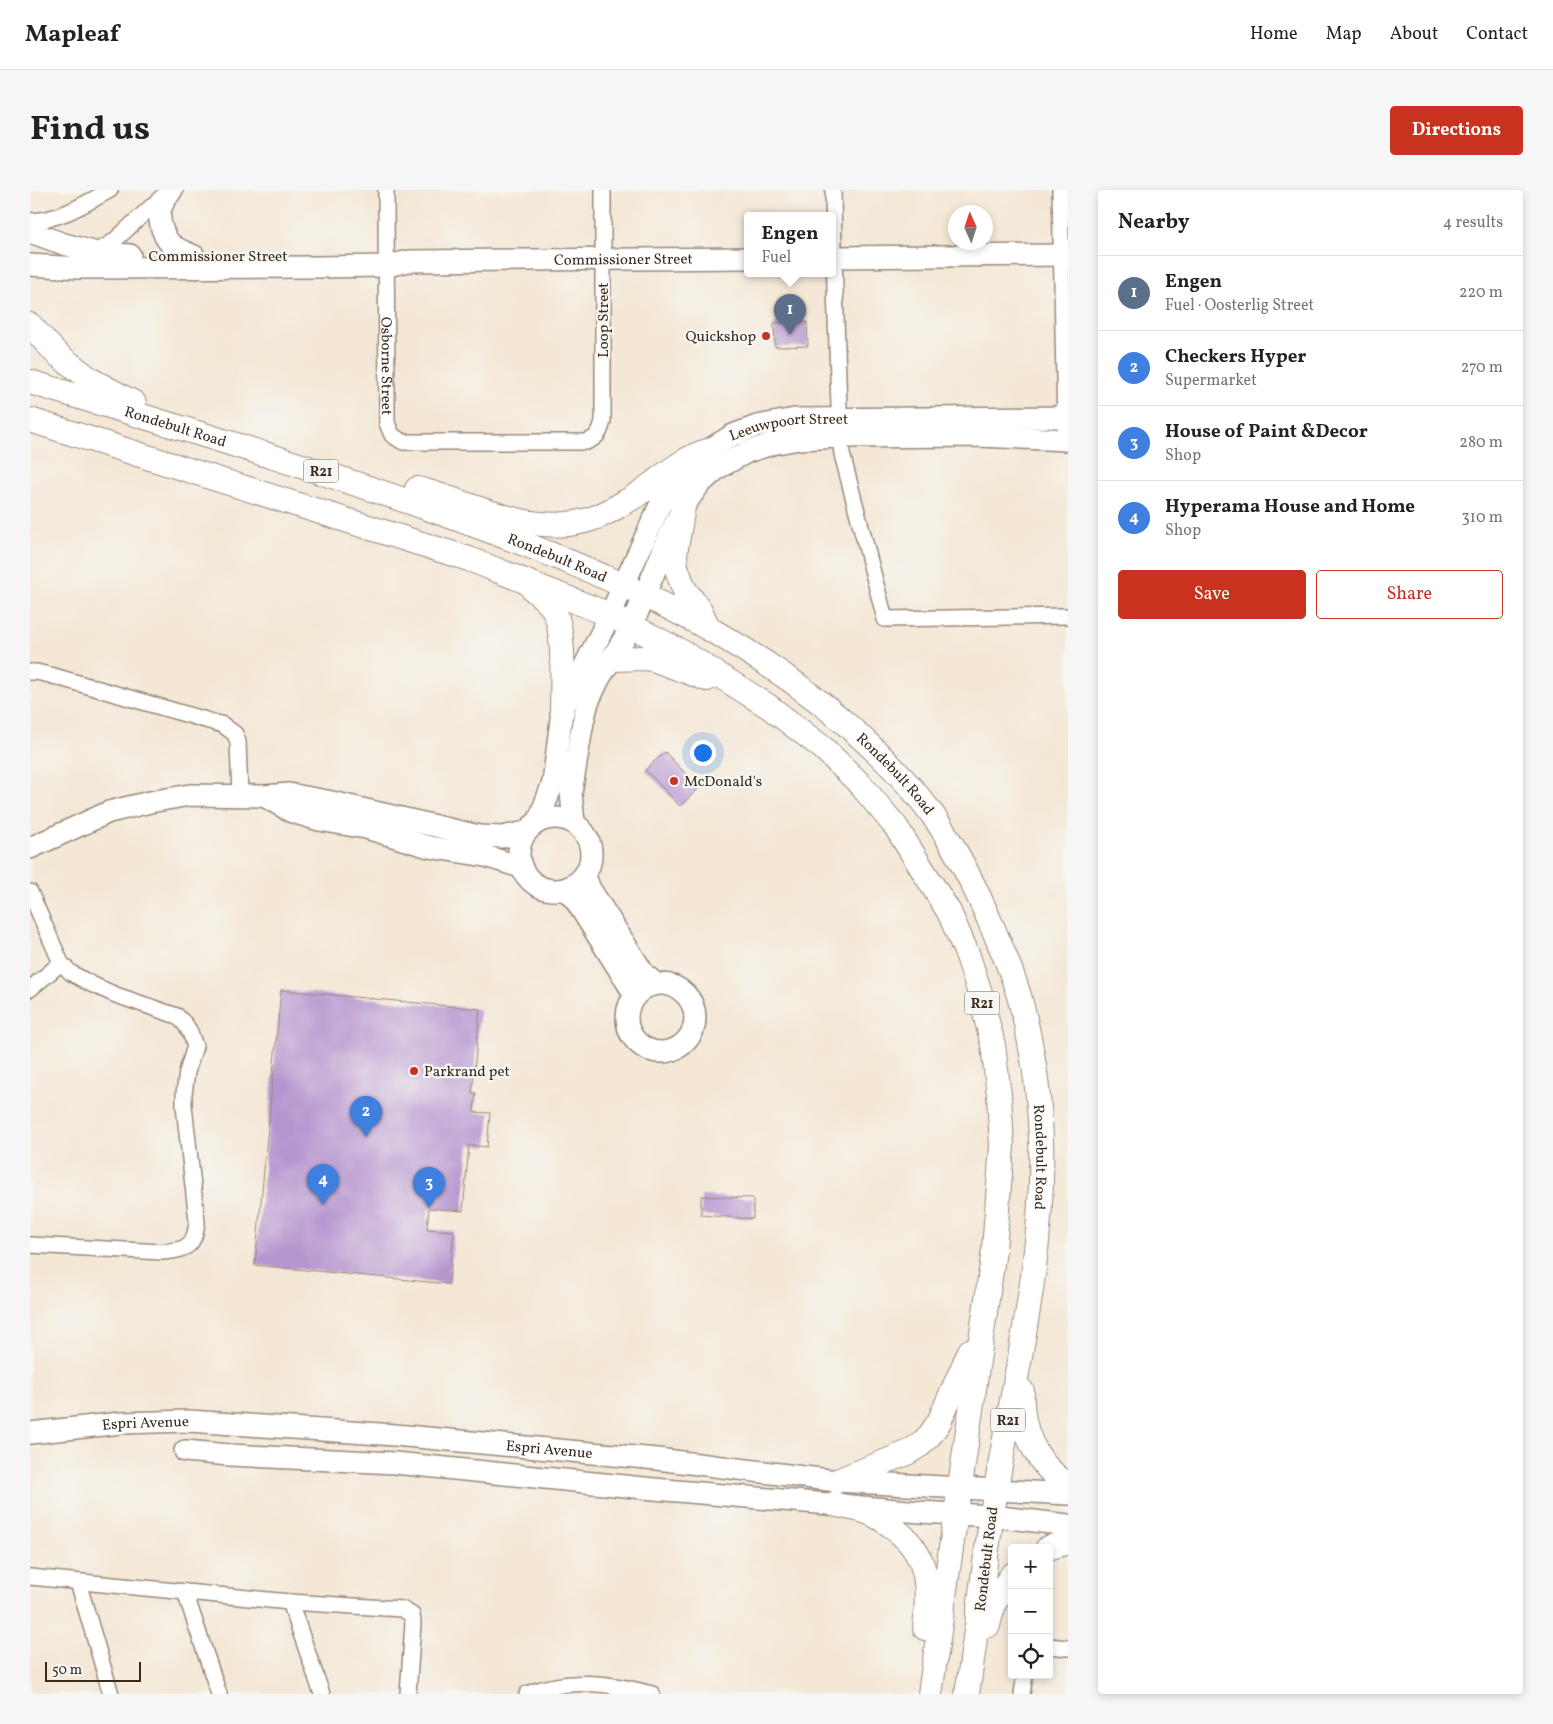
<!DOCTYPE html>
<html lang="en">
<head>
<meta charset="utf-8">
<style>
  body { margin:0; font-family:Vollkorn,serif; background:#f6f6f6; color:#222 }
  .controls { position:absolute; right:15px; bottom:15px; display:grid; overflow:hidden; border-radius:5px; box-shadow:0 2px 8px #0003 }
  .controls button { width:45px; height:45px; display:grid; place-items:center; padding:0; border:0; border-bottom:1px solid #e0e0e0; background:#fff; color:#222; font:25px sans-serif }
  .compass { position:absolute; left:918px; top:15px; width:45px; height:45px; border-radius:50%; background:#fff; box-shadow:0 2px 8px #0003; rotate:357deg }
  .scale { position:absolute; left:15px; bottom:12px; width:96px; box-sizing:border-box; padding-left:5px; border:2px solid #3b2a1e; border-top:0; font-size:14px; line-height:18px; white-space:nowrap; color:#3b2a1e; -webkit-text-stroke:4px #f6f6f2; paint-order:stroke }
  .you { position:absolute; left:672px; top:562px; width:18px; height:18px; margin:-12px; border:4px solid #fff; border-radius:50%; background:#1a73e8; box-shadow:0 0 0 8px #1a73e833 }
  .badge { display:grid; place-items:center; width:32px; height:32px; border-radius:50%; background:#c8321e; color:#fff; font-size:16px; font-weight:700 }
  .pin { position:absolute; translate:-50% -41px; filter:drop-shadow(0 1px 2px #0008) }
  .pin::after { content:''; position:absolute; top:26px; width:18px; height:15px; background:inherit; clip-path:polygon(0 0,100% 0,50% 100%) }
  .popup { position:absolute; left:714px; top:22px; width:92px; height:65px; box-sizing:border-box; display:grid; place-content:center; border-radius:5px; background:#fff; filter:drop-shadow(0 1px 4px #0005); font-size:16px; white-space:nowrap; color:#767676 }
  .popup b { font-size:19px; color:#222 }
  .popup::after { content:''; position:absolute; left:50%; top:100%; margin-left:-10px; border:10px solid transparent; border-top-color:#fff }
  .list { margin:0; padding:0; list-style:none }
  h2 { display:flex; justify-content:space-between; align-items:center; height:65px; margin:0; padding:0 20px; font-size:21px }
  h2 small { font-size:16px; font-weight:400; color:#767676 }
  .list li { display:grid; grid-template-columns:32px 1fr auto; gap:15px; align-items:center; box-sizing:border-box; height:75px; padding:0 20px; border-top:1px solid #e0e0e0 }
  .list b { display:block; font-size:19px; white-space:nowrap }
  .list p { margin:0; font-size:16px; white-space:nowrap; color:#767676 }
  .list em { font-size:16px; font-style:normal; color:#767676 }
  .actions { display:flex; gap:10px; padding:15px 20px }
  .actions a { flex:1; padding:11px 0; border:1px solid #c8321e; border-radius:5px; text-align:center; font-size:18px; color:#c8321e }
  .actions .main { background:#c8321e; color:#fff }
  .icon { flex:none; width:28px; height:28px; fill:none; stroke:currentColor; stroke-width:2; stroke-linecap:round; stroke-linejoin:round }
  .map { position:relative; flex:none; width:1038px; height:1504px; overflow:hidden; border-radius:5px }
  header { display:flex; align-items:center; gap:30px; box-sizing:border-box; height:70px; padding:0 25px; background:#fff; border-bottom:1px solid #e0e0e0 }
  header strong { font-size:24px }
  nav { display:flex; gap:28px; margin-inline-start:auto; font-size:18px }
  .intro { display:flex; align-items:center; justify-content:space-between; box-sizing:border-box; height:120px; padding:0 30px }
  h1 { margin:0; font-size:35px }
  .button { padding:12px 22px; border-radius:5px; background:#c8321e; color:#fff; font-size:18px; font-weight:700 }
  main { display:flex; gap:30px; padding:0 30px }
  aside { flex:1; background:#fff; border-radius:5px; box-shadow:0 2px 8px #0003 }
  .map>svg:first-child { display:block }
  .building { fill:#b795cf }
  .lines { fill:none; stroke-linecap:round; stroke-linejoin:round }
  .street-casing { stroke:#98887a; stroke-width:18 }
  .secondary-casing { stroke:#98887a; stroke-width:24 }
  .primary-casing { stroke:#98887a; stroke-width:26 }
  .street { stroke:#fff; stroke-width:15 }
  .secondary { stroke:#fff; stroke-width:21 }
  .primary { stroke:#fff; stroke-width:24 }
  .poi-dot { fill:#c8321e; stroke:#f6f6f2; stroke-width:2 }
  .labels { text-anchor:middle; stroke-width:4.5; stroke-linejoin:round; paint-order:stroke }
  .shield { fill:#f6f6f2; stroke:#73675e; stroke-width:1 }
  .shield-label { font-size:14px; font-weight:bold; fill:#3b2a1e }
  .street-label { font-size:15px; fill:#3b2a1e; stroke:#f6f6f2 }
  .poi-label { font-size:15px; fill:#3b2a1e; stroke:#f6f6f2; text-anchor:start }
</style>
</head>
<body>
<header>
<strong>Mapleaf</strong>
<nav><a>Home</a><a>Map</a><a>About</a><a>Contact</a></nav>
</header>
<div class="intro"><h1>Find us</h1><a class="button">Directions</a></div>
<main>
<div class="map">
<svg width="1038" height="1504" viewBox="0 0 1038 1504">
  <rect width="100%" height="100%" fill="#f6f6f2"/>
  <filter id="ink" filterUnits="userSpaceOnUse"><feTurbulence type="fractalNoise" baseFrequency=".02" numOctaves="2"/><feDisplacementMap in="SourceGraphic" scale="10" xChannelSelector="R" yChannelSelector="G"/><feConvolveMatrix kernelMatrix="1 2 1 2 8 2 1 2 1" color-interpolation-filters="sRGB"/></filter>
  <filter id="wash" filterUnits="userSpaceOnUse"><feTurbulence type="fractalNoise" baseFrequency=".0096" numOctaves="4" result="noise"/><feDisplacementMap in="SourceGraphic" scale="20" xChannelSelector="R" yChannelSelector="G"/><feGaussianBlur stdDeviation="1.12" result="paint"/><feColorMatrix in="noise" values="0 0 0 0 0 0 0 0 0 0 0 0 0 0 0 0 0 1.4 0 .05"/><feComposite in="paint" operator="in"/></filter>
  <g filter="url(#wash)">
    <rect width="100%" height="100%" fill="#f4e7d5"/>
    <g id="blocks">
      <g class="building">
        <path d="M777 132 778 156 745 157 744 133Z"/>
        <path d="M635 562 669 598 650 616 615 580Z"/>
        <path d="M251 800 450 819 442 903H446L444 922 460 923 457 957 439 955 433 1021 399 1018 397 1039 424 1041 419 1094 225 1075Z"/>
        <path d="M671 1006 723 1008V1029L671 1025Z"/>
      </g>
    </g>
  </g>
  <g filter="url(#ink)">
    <use href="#blocks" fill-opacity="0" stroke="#98887a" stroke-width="1"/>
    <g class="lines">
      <defs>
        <g id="street">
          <path id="s1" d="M356 0 357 233 362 245 373 252H556C567 248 570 243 573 231V0"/>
          <path d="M803 0 804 67 810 247 812 264 855 429 1038 426"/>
          <path d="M1030 0 1035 236"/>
          <path d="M0 31C30 30 55 14 80 0"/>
          <path d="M65 63 83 52 135 4"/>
          <path d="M0 482H6L20 485 193 535 205 544 208 552 210 606"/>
          <path d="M0 702 31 773 41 783 61 794 86 805 147 826 155 834 160 842 165 856 157 882 154 904V916L167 1031C165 1057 156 1060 132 1062L0 1055"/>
          <path d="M0 799 31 773"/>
          <path d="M0 1387 260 1412 372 1419 382 1425 383 1433 378 1504"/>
          <path d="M48 1392 81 1504"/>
          <path d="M155 1402 189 1504"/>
          <path d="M260 1412 292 1504"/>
          <path d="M1019 1456 1038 1458"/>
          <path d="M497 1504C538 1487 581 1493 622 1504"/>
          <path d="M992 1504 995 1485"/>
        </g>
        <g id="secondary">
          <path d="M142 0C138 5 133 12 131 18 127 30 134 51 145 57 151 61 158 63 164 66"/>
          <path d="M0 42 34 54 67 63 100 65"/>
          <path d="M802 67 1038 65"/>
          <path id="s2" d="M0 75 49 78 286 77 357 76 379 71 718 68"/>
          <path d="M234 606 262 622 289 630 336 638 399 657 455 666 491 677"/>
          <circle cx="525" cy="664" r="36"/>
          <path id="s3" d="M508 632 523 593 532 521 580 425 630 315 641 298 653 284 677 261 703 245 727 236 765 229 1038 227"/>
          <path d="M544 633 541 603 553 532 558 512 569 489 602 436 640 344 653 317 669 295 688 278 717 262 742 254 769 249 810 247 949 246 1038 250"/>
          <path d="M0 658 79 622 120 612 160 605 234 606 259 604 297 611 449 646 472 647 496 642"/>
          <path d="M555 686 560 699 614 784 626 794"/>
          <path d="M535 699 546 711 605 805"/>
          <circle cx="631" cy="828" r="34"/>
          <path id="s4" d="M0 1243 91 1233 159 1231 365 1245 627 1269 807 1291 1038 1304"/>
          <path d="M155 1261 199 1265 365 1273 624 1299 890 1322 962 1326 1038 1335"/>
        </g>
        <g id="primary">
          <path d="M0 135 27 164 61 190 104 213"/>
          <path id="s5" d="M0 192C139 234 278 276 414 324 566 379 717 440 836 552 862 576 887 602 907 631 928 663 946 699 961 734 971 757 982 781 989 806 1002 852 1009 901 1011 949 1015 1065 986 1180 967 1293 955 1363 948 1434 937 1504"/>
          <path d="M0 230 439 369 580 425 652 462 738 516 793 558 830 594 866 637 919 722 938 766 950 803 963 855 969 905 972 956 964 1060 900 1504"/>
          <path d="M387 299C446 313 504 351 567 327 577 323 587 317 597 311 624 296 647 270 677 261"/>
          <path d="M653 317 645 364 646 377 654 399 670 420 678 437"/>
          <path d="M502 398C508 404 517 410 522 417 536 437 532 495 532 521"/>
          <path d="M583 469 614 468 623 469 677 489"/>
          <path d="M992 1201C990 1239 1005 1274 1038 1295"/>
          <path d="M807 1291 877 1263 890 1255 900 1245 909 1232 940 1161"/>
          <path d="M803 1314C814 1317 826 1318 837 1322 848 1326 858 1333 866 1340 900 1366 899 1399 895 1438"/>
          <path d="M1018 1358 1038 1352"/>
          <path d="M958 1435 964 1413 982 1385"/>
        </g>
      </defs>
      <use href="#street" class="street-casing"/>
      <use href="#secondary" class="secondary-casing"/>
      <use href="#primary" class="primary-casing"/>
      <use href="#street" class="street"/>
      <use href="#secondary" class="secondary"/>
      <use href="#primary" class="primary"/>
    </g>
  </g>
  <g class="poi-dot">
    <circle cx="736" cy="146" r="5"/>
    <circle cx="644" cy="591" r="5"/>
    <circle cx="384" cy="881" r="5"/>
  </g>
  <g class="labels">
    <g class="shield">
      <rect x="273.5" y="269.5" width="35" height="23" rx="4"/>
      <rect x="934.5" y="801.5" width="35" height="23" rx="4"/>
      <rect x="960.5" y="1218.5" width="35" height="23" rx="4"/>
    </g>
    <g class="shield-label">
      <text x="291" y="286">R21</text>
      <text x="952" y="818">R21</text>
      <text x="978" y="1235">R21</text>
    </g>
    <g class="street-label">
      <text x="188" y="71">Commissioner Street</text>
      <text dy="5" stroke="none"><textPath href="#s2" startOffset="594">Commissioner Street</textPath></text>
      <text transform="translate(573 130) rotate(-90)" y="5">Loop Street</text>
      <text dy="5" stroke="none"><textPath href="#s1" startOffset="176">Osborne Street</textPath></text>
      <text dy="5" stroke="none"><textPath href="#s5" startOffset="152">Rondebult Road</textPath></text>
      <text dy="5" stroke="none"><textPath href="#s3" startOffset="502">Leeuwpoort Street</textPath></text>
      <text dy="5" stroke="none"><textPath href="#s5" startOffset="556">Rondebult Road</textPath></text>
      <text dy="5" stroke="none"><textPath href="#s5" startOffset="961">Rondebult Road</textPath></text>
      <text dy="5" stroke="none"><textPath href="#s5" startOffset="1381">Rondebult Road</textPath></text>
      <text dy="5" stroke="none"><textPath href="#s4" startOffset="116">Espri Avenue</textPath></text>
      <text dy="5" stroke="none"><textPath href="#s4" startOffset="521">Espri Avenue</textPath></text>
      <text transform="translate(956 1369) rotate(-83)" y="5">Rondebult Road</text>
    </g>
    <g class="poi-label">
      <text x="726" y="151" text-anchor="end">Quickshop</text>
      <text x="654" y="596">McDonald's</text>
      <text x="394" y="886">Parkrand pet</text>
    </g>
  </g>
</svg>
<div class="controls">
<button>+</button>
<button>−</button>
<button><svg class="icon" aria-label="locate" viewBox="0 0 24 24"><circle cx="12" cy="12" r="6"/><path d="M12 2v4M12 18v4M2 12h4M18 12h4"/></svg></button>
</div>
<svg class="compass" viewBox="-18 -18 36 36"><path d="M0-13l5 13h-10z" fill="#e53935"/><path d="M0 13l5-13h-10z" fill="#767676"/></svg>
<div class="scale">50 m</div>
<div class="you"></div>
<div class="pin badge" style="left:760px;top:145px;background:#5c6f8a">1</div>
<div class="popup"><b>Engen</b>Fuel</div>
<div class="pin badge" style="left:336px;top:947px;background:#3f7fe0">2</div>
<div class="pin badge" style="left:399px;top:1018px;background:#3f7fe0">3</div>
<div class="pin badge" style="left:293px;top:1015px;background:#3f7fe0">4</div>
</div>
<aside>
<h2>Nearby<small>4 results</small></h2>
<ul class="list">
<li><span class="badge" style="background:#5c6f8a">1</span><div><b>Engen</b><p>Fuel · Oosterlig Street</p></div><em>220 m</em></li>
<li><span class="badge" style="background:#3f7fe0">2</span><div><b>Checkers Hyper</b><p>Supermarket</p></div><em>270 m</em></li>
<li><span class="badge" style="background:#3f7fe0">3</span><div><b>House of Paint &amp;Decor</b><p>Shop</p></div><em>280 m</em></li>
<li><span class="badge" style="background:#3f7fe0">4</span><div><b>Hyperama House and Home</b><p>Shop</p></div><em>310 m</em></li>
</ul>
<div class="actions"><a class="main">Save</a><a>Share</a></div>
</aside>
</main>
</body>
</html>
